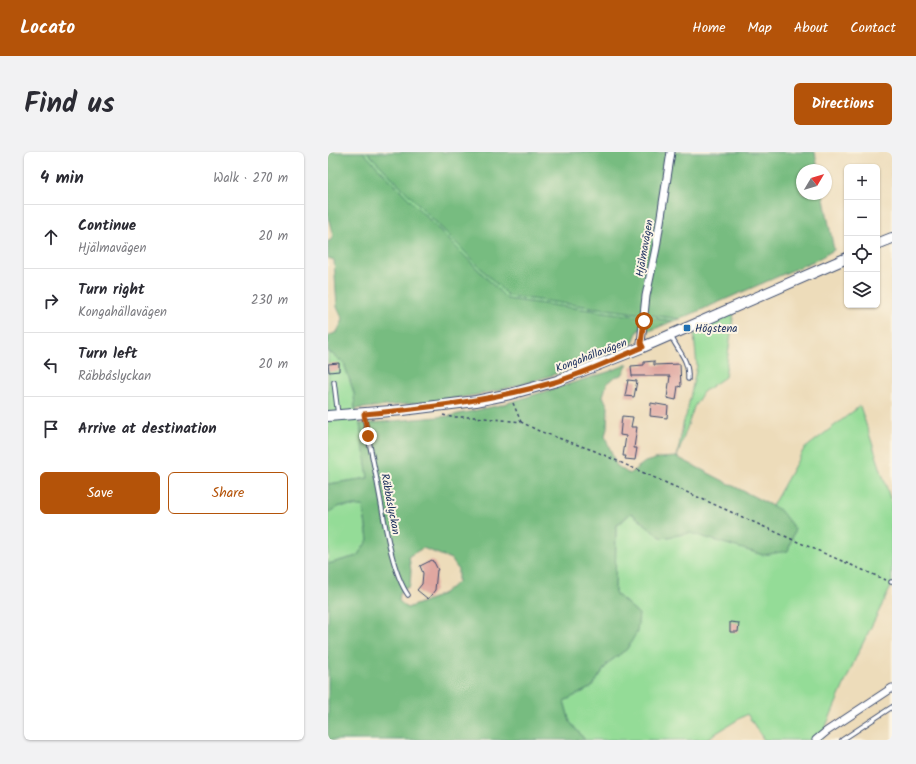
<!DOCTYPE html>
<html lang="en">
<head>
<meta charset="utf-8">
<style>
  body { margin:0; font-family:Kalam,sans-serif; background:#f2f2f3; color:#2b2b33 }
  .controls { position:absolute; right:12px; top:12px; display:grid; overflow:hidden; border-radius:6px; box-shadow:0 1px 3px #0004 }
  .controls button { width:36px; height:36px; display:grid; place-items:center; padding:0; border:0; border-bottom:1px solid #e1e1e2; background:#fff; color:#2b2b33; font:20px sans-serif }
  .compass { position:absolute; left:468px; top:12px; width:36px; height:36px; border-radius:50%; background:#fff; box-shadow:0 1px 3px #0004; rotate:52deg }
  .stop { position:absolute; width:12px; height:12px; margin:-9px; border:3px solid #b45309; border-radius:50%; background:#fff }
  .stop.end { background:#b45309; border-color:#fff; box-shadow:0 1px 4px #0008 }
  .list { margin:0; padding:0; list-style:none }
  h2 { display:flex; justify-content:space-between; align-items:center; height:52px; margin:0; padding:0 16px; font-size:17px }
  h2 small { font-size:13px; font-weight:400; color:#7c7c81 }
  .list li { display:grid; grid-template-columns:26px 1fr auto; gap:12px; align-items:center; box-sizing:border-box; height:64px; padding:0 16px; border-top:1px solid #e1e1e2 }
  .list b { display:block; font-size:15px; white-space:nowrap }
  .list p { margin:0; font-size:13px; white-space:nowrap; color:#7c7c81 }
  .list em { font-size:13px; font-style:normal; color:#7c7c81 }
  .actions { display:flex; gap:8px; padding:12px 16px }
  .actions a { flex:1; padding:9px 0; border:1px solid #b45309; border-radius:6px; text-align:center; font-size:14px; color:#b45309 }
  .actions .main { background:#b45309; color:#fff }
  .icon { flex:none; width:22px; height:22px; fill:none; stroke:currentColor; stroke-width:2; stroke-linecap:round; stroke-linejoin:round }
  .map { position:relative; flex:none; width:564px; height:588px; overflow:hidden; border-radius:6px }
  header { display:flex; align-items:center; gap:24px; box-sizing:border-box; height:56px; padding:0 20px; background:#b45309; color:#fff }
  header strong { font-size:19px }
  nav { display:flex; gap:22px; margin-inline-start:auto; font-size:14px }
  .intro { display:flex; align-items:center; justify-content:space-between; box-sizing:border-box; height:96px; padding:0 24px }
  h1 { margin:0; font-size:28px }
  .button { padding:10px 18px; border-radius:6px; background:#b45309; color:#fff; font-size:14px; font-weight:700 }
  main { display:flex; gap:24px; padding:0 24px }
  aside { flex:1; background:#fff; border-radius:6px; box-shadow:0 1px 3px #0004 }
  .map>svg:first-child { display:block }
  .green { fill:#94dc97; stroke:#58867a }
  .forest { fill:#77bc80; stroke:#49766f; fill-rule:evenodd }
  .building { fill:#e0a7a0 }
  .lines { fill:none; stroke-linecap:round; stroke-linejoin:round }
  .lane-casing { stroke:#3a496c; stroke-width:5.5 }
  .street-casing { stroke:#3a496c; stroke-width:9 }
  .secondary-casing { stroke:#3a496c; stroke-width:12 }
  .path { stroke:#3a496c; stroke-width:1.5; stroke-dasharray:3 3; stroke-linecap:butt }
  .lane { stroke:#fff; stroke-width:3.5 }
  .street { stroke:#fff; stroke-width:7 }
  .secondary { stroke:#fff; stroke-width:10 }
  .route { stroke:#b45309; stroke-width:5 }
  .poi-dot { fill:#1f6fb2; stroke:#fcf5e5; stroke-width:1.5 }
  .labels { text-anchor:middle; stroke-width:4; stroke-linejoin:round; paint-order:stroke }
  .street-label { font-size:11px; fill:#1b2f5e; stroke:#fcf5e5 }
  .poi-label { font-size:11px; fill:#1b2f5e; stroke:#fcf5e5; text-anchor:start }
</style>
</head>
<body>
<header>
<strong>Locato</strong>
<nav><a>Home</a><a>Map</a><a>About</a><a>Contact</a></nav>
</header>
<div class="intro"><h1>Find us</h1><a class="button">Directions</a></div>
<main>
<aside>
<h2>4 min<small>Walk · 270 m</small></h2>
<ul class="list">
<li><svg class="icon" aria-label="ahead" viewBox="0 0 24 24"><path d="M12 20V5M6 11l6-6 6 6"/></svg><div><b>Continue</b><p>Hjälmavägen</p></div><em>20 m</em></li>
<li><svg class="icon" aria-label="right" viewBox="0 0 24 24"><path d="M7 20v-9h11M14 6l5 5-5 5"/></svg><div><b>Turn right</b><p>Kongahällavägen</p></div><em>230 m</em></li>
<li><svg class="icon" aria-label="left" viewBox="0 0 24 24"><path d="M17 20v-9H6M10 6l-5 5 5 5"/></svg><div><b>Turn left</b><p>Räbbåslyckan</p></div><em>20 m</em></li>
<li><svg class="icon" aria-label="arrive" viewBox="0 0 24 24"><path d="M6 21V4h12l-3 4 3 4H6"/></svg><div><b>Arrive at destination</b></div></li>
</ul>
<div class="actions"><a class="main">Save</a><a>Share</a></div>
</aside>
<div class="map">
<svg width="564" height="588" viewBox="0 0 564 588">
  <rect width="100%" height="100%" fill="#fcf5e5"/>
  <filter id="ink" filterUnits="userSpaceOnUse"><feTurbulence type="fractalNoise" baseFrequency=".025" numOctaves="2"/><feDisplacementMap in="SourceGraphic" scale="8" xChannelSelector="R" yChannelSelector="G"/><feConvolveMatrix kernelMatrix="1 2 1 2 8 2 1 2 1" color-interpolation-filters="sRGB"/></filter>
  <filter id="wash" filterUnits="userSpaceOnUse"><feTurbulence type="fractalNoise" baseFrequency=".012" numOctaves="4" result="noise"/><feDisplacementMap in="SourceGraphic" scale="16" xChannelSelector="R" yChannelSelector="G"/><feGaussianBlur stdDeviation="0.9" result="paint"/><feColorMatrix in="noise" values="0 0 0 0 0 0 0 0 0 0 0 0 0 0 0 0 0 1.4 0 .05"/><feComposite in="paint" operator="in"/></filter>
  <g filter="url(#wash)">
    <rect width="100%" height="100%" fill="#eddcba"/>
    <g class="green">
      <path d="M35 0H39L180 144 352 167 345 169 179 147Z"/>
      <path d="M406 159 397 225 375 240 366 255 349 305 356 268 358 264 369 214 366 183Z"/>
      <path d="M0 199 16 211 26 241 27 257 32 272 40 326 0 332Z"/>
      <path d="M532 254 564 352V433L529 503 492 588H436L419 562 377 588H257L242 570 236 549 264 535 280 511 299 497 311 462 287 441 288 375 303 361 334 386 362 380 435 403 452 358 444 354 476 297Z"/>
      <path d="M12 354H35L40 388 29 404 0 412V361Z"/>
    </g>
    <g class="forest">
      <path d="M0 0H35L179 147 345 169 324 178H310L304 193C253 214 202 233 148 243 108 250 67 253 27 257L26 241 16 211 0 199V184L9 180 15 168 9 155 6 108 0 106V89L3 88 5 84 0 65Z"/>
      <path d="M39 0H487L490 18H474V42H495L506 98 488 108 352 167 180 144Z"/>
      <path d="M300 212 294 223 286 225 279 231 275 244 280 255 279 276 277 284 288 313 301 322 317 310 331 306 349 305 452 358 467 377 460 399 435 403 362 381 334 386 303 361 288 374 287 441 311 462 309 480 299 497 280 511 264 535 236 549 242 570 257 588H0V412L29 404 40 388 35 354H12L0 361V332L40 326 32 272 121 264 173 253 280 220ZM95 396 123 407 130 417V430L116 441 106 446 79 456 71 449 72 440 82 434 83 419 81 404Z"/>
    </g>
    <g id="blocks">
      <g class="building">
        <path d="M326 209V213L352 212 353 235 350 234 348 248 339 246 342 224H304L303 214 316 213V210Z"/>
        <path d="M11 211V219L1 220 0 212Z"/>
        <path d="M300 228 309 229 306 245 297 244Z"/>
        <path d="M323 251 340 254 339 266 322 264Z"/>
        <path d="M294 264 305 265 303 275H309L306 296H309L307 308 297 307 298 304H295L298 284 292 283Z"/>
        <path d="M104 408 105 410H106L110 418H109L107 438 100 447 89 438 94 432 95 421 92 414Z"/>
        <path d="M402 470 411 471 410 480H402Z"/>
      </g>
    </g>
  </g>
  <g filter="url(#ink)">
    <use href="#blocks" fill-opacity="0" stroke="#3a496c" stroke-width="1"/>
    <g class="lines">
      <defs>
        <g id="lane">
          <path d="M343 184C351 201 361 207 360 227"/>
          <path d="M6 230 10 263"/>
          <path d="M36 263C40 287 46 311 50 335 56 365 63 419 80 443"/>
          <path d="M563 430H564"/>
          <path d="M514 588 564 555"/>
        </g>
        <g id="street">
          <path d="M315 195 313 191 318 144 328 96 343 0"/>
          <path d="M488 588 499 579 564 536"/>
        </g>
        <g id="secondary">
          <path d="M549 92 564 86"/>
          <path d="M0 264 75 258 148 249 182 242 229 229 315 195 519 106"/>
        </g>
      </defs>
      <use href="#lane" class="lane-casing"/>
      <use href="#street" class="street-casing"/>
      <use href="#secondary" class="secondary-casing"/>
      <g class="path">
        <path d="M185 251 193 270"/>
        <path d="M115 263 123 265H147L193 270 211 279 267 299 470 390 558 428"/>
      </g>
      <use href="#lane" class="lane"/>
      <use href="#street" class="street"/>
      <use href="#secondary" class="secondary"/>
    </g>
  </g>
  <g class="lines" filter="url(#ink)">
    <path class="route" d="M40 284 36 262C101 256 165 248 227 230 257 221 286 207 315 195L313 191 316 169"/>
  </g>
  <rect class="poi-dot" x="355" y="172" width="8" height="8" rx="2"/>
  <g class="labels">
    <g class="street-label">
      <text transform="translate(316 96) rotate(-80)" y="4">Hjälmavägen</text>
      <text transform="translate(263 203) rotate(-21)" y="4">Kongahällavägen</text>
      <text transform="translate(63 352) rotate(79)" y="4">Räbbåslyckan</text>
    </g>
    <g class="poi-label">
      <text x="367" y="180">Högstena</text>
    </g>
  </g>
</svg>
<div class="controls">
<button>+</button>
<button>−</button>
<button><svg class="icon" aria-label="locate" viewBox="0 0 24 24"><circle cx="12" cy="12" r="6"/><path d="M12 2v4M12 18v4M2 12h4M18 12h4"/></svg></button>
<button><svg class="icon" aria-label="layers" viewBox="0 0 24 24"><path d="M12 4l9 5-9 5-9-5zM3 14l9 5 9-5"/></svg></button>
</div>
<svg class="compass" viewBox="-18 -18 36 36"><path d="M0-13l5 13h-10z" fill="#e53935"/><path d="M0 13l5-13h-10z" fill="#7c7c81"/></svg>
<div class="stop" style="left:316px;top:169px"></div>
<div class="stop end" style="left:40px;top:284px"></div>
</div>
</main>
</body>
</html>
